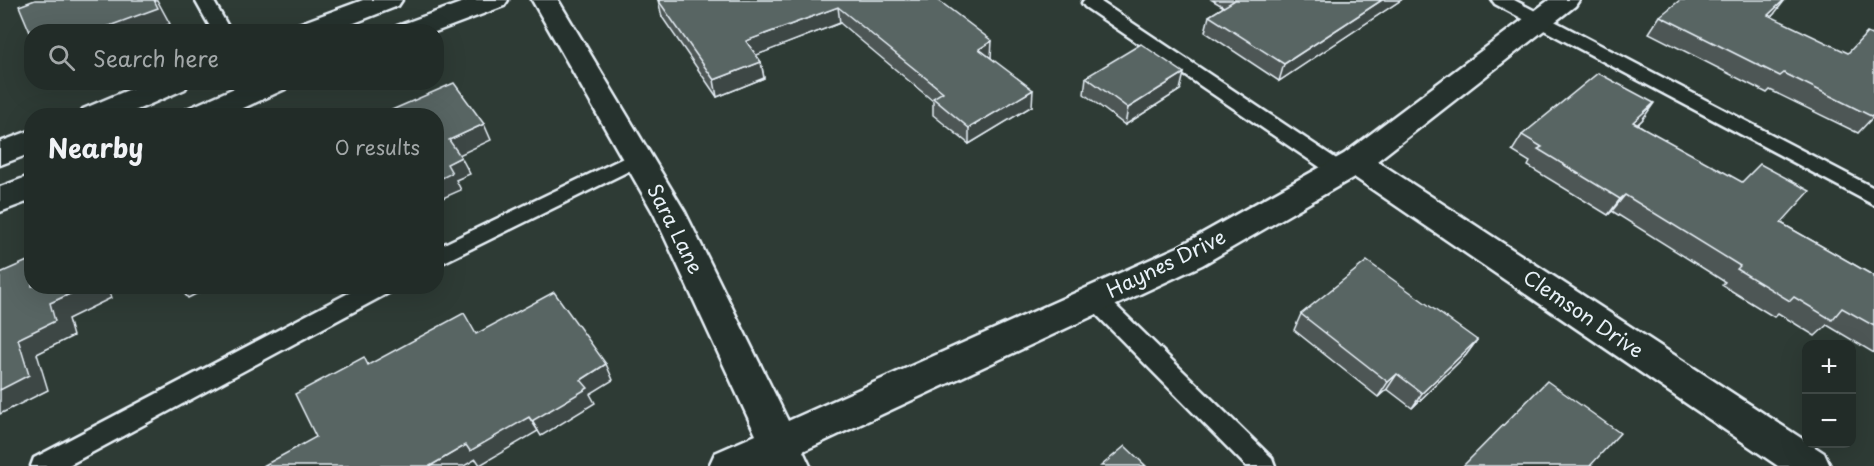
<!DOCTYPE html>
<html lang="en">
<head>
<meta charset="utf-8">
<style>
  body { margin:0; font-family:"Playpen Sans",sans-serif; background:#2e3834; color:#f1f3f6 }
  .controls { position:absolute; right:18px; bottom:18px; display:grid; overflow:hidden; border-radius:12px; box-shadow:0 6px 24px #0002 }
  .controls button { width:54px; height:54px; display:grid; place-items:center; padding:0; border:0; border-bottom:2px solid #3f4845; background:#222c28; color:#f1f3f6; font:30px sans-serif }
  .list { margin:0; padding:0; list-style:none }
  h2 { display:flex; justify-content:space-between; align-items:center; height:78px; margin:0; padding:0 24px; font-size:26px }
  h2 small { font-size:20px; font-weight:400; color:#a2a7a8 }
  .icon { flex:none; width:33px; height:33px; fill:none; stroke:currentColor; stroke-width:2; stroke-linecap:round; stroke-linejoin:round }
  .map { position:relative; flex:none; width:1874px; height:466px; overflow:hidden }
  .search { position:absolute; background:#222c28; box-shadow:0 6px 24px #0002; left:24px; top:24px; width:420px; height:66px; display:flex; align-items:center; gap:15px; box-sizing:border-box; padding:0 21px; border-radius:24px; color:#a2a7a8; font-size:22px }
  .panel { position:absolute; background:#222c28; box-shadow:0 6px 24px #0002; left:24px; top:108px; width:420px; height:186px; border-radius:24px }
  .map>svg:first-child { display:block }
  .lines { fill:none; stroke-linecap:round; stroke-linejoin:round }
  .lane-casing { stroke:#e8f1f8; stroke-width:5 }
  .street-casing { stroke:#e8f1f8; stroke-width:5 }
  .secondary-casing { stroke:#e8f1f8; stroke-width:5 }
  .lane { fill:#26332d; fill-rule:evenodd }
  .street { fill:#26332d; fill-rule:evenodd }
  .secondary { fill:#26332d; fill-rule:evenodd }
  .wall { fill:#4d5755; stroke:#e8f1f8; stroke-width:1.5 }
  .shaded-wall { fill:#3e4745; stroke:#e8f1f8; stroke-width:1.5 }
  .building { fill:#596563; stroke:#e8f1f8; stroke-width:1.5 }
  .labels { text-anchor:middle; stroke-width:4.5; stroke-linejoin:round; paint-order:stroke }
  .street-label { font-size:20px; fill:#e8f1f8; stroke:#26332d }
</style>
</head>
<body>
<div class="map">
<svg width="1874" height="466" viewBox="0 0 1874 466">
  <rect width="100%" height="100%" fill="#2e3b35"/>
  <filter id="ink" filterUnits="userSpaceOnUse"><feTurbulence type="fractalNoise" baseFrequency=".0167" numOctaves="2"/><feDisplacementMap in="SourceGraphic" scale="12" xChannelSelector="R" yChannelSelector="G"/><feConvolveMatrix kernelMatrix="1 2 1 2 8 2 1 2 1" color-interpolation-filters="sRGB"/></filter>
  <g filter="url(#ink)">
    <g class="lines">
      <defs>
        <g id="lane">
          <path d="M195 0H213L231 32H213Z"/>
          <path d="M1084 0H1103L1101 2 1347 166 1350 171 1347 176 1340 178 1333 176 1085 7 1082 3Z"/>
          <path d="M1492 0H1514L1874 188V205L1495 4Z"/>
          <path d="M638 151 645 153 648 158 645 163 436 266V248Z"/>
          <path d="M362 286H393L390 292 67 466H31L34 458Z"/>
          <path d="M1095 290 1103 293 1272 458 1275 466H1246L1087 305 1084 299 1087 293Z"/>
        </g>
        <path id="street" d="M532 0H558L685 212 788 421 1178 247 1344 154 1549 0H1579L1575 6 1377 161 1824 453 1830 466H1778L1354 177 1202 265 803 451 810 466H709L715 453 756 435 654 214Z"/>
        <g id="secondary">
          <path d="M363 0H402L398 6 331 32H289L293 26Z"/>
          <path d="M469 0H508L504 6 435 32H393L397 26Z"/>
          <path d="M147 82H189L185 89 123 116H79L83 109Z"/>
          <path d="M248 82H289L285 89 226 116H183L187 109Z"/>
          <path d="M32 130V153L0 165V142Z"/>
          <path d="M32 175V200L0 212V187Z"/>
        </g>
      </defs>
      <use href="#lane" class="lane-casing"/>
      <use href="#street" class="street-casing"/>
      <use href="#secondary" class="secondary-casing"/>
      <use href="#lane" class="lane"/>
      <use href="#street" class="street"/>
      <use href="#secondary" class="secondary"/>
    </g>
    <g class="wall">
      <path d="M658 0H938L991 58 1032 106 969 144 933 115V101L840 23 756 55 761 62 764 78 717 97 662 17Z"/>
      <path d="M1212 0H1401L1279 81 1205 32 1209 16 1224 7Z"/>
      <path d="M1774 14 1771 17 1874 116 1858 133 1770 90 1767 93 1649 33 1660 16Z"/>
      <path d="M1086 77 1180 90 1125 125 1084 94Z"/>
      <path d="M1642 120 1638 124 1781 223 1874 276V353L1827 325 1815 336 1778 313 1774 317 1722 285 1725 282 1612 211 1608 215 1528 166 1530 162 1512 151 1522 135Z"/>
      <path d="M1301 314 1477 340 1466 355 1412 408 1387 389 1378 397 1294 330Z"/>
    </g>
    <g class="shaded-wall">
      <path d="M154 0H157L170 24 151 32H93Z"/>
      <path d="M1382 0H1401L1279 81 1284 64Z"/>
      <path d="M1784 0H1785L1774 14 1755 32 1768 15Z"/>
      <path d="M838 7 840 23 749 58 746 41Z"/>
      <path d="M992 41 991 58 979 49Z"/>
      <path d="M761 62 764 78 717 97 714 80Z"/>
      <path d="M1184 73 1180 90 1125 125 1128 108Z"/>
      <path d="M1033 90 1032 106 969 144V128Z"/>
      <path d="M1654 103 1642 120 1622 138 1633 122Z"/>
      <path d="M484 124 491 140 457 156 449 140Z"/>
      <path d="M461 157 470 174 456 180 461 190 436 201V181L447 164Z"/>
      <path d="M1625 195 1612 211 1608 215 1620 199Z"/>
      <path d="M87 286H107L111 298 68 319 73 336 37 354 48 390 0 414V390L18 339 50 303Z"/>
      <path d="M178 286H212L188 298Z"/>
      <path d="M1477 340 1466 355 1412 408 1422 393Z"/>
      <path d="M606 364 613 380 590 394 595 403 541 436 532 421 581 380Z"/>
      <path d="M1397 374 1387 389 1378 397 1388 382Z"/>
      <path d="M529 417 538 431 480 465 476 459 464 466H430L466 445Z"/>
    </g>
    <g class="building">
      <path d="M35 0H154L158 8 93 32H32V37L19 6Z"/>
      <path d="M658 0H938L992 41 979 49 1033 90 969 128 933 98 943 92 838 7 746 41 761 62 714 80Z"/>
      <path d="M1235 0H1382L1284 64 1209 16Z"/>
      <path d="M1680 0H1784L1768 15 1848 53 1867 33 1874 36V116L1873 117 1784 73 1780 76 1660 16Z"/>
      <path d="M1141 44 1184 73 1128 108 1086 77Z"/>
      <path d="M1598 73 1654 103 1633 122 1742 182 1760 164 1810 191 1781 223 1874 276V326L1842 308 1832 320 1794 297 1790 301 1737 269 1740 266 1625 195 1620 199 1538 149 1542 147 1522 135Z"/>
      <path d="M454 83 484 124 449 140 461 157 447 164 452 173 436 181V116H378Z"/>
      <path d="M32 259V286H87L50 303 55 321 18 339 29 375 0 390V273Z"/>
      <path d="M1367 261 1477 340 1422 393 1397 374 1388 382 1301 314Z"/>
      <path d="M554 292 606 364 581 380 588 388 532 421 529 417 470 451 466 445 430 466H263L316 437 295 394 364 357 368 365 464 313 476 334Z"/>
      <path d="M1547 381 1620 433 1590 466H1463Z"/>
      <path d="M1125 446 1146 466H1101Z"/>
    </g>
  </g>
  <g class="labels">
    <g class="street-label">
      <text transform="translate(675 229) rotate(63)" y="7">Sara Lane</text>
      <text transform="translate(1166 264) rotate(-26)" y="7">Haynes Drive</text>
      <text transform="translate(1583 314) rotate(34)" y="7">Clemson Drive</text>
    </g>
  </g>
</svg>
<div class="controls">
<button>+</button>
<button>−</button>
</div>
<div class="search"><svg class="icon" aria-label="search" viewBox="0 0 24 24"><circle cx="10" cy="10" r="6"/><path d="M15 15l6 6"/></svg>Search here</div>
<section class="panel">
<h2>Nearby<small>0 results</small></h2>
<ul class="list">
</ul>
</section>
</div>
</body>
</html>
